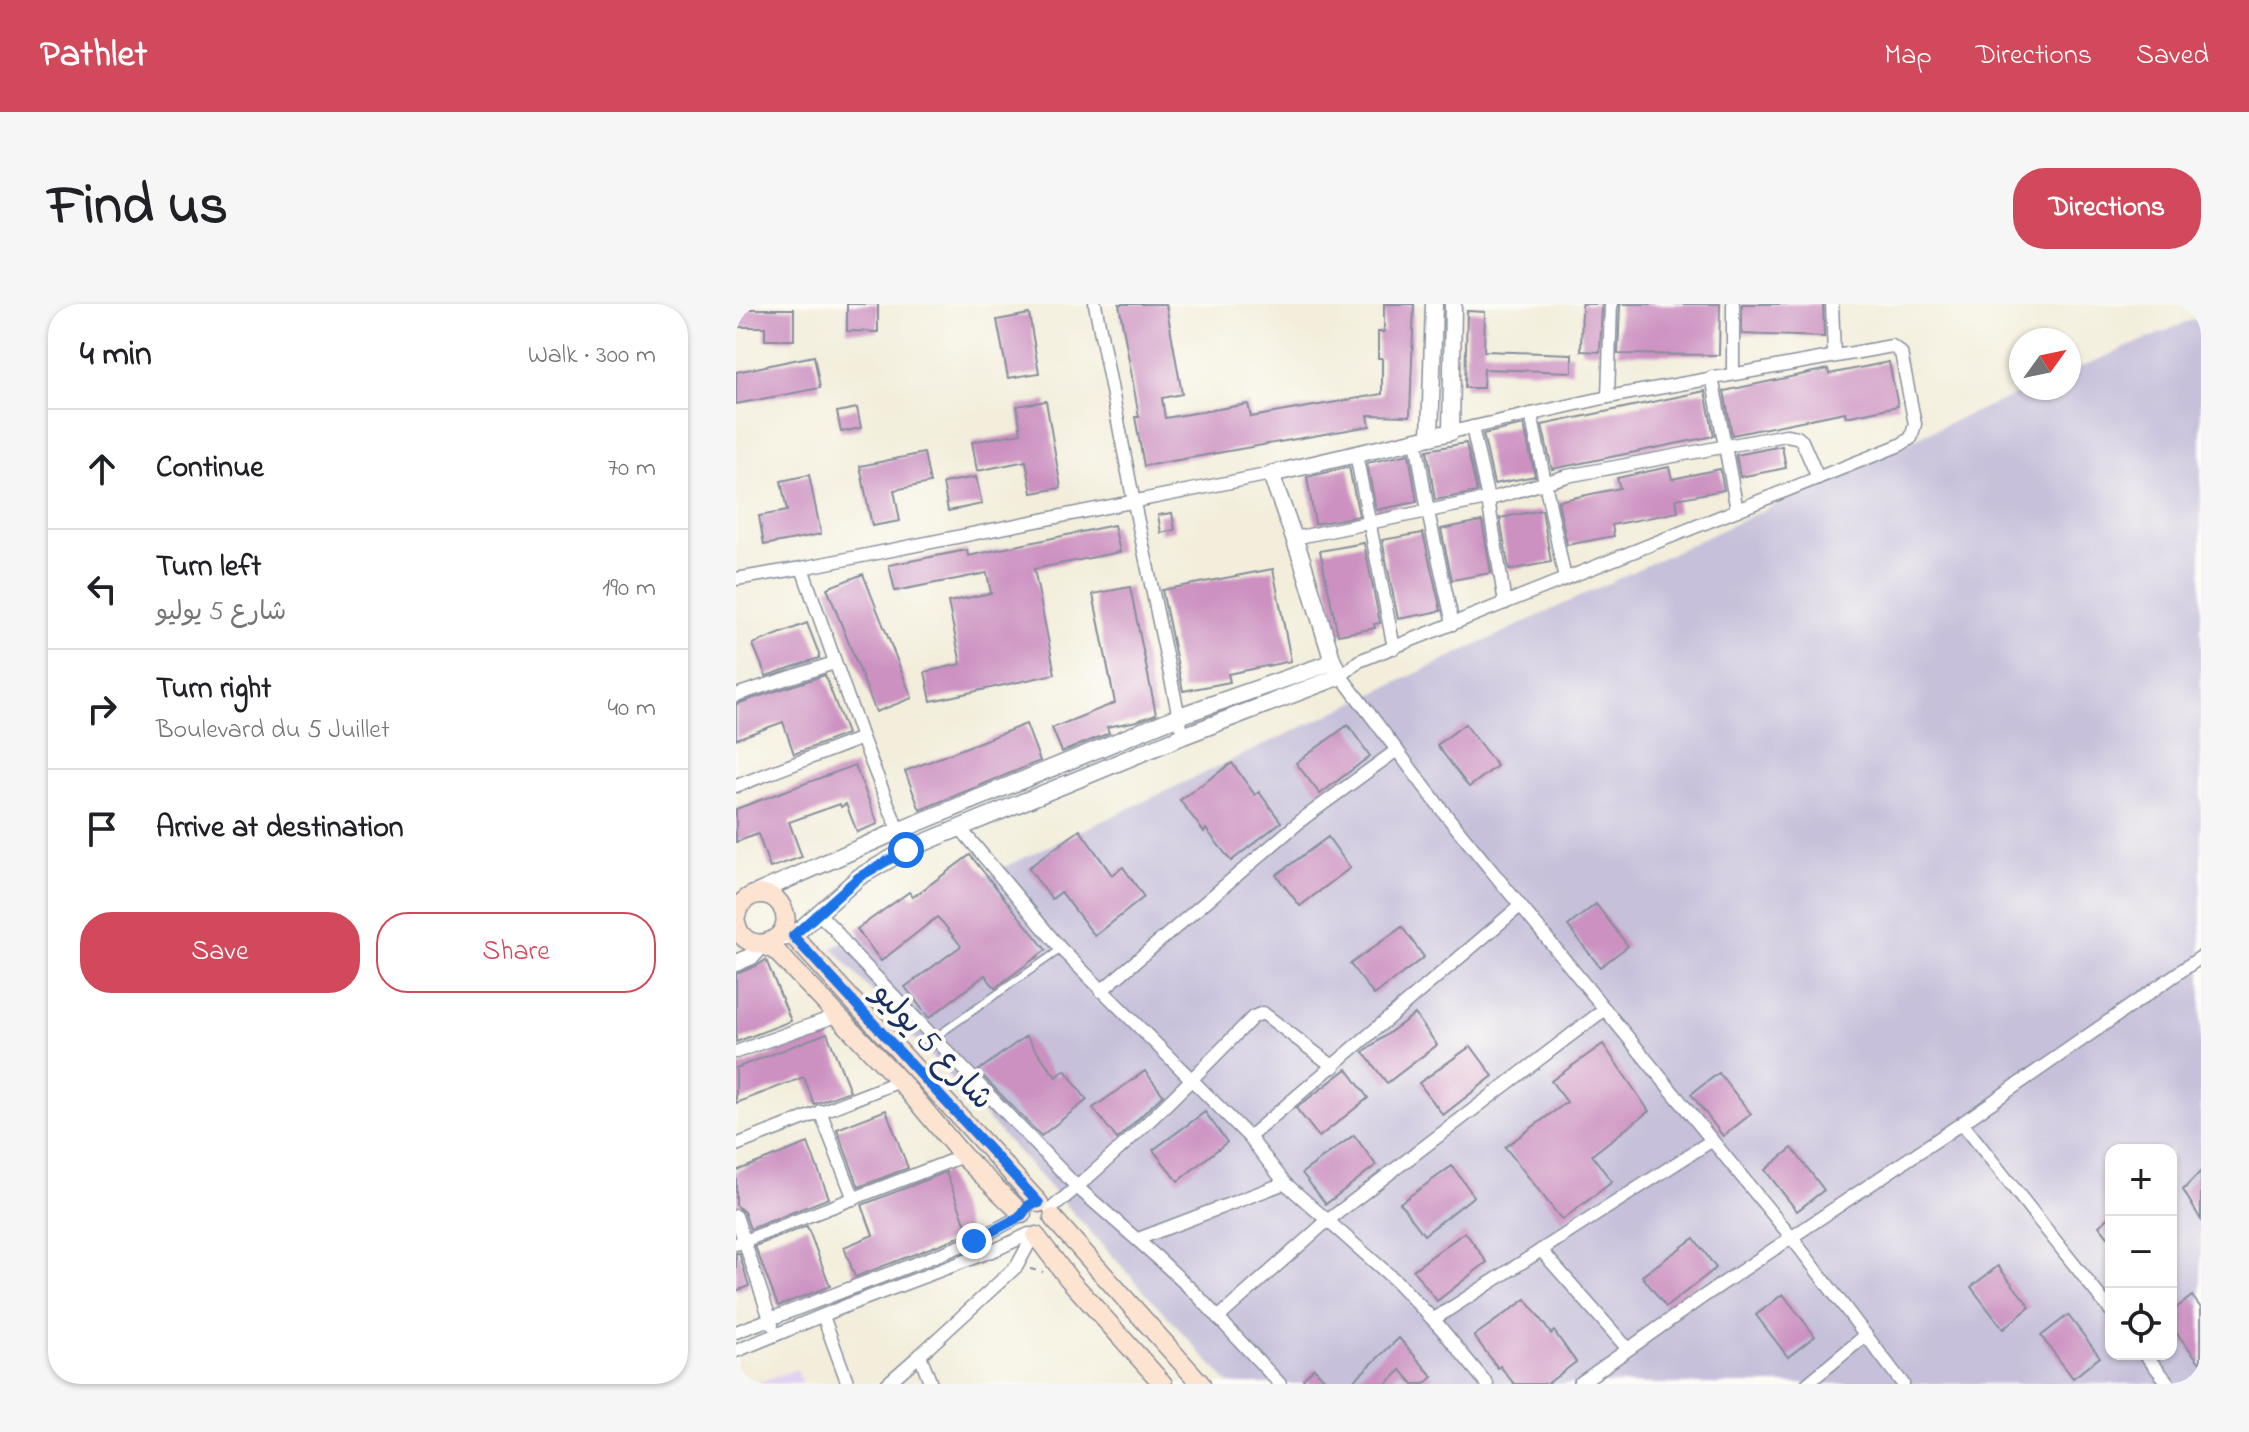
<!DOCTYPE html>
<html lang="en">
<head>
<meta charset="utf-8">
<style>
  body { margin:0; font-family:"Indie Flower","Playpen Sans Arabic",sans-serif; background:#f6f6f6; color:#202124 }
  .controls { position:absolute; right:24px; bottom:24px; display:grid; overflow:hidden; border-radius:16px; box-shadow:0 2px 6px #0004 }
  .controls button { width:72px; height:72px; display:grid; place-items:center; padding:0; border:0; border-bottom:2px solid #e0e0e0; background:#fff; color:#202124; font:40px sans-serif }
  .compass { position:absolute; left:1273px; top:24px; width:72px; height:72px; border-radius:50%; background:#fff; box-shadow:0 2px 6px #0004; rotate:57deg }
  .stop { position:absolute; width:24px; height:24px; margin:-18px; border:6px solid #1a73e8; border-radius:50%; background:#fff }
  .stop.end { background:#1a73e8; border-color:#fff; box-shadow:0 2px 8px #0008 }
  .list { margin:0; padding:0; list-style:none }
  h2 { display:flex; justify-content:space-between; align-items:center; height:104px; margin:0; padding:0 32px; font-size:34px }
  h2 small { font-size:26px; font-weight:400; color:#757577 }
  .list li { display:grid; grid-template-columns:52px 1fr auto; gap:24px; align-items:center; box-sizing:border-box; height:120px; padding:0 32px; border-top:2px solid #e0e0e0 }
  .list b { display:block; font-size:30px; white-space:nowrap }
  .list p { margin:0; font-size:26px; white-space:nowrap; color:#757577 }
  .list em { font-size:26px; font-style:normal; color:#757577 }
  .actions { display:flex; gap:16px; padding:24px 32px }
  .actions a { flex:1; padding:18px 0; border:2px solid #d1495b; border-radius:32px; text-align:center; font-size:28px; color:#d1495b }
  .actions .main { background:#d1495b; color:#fff }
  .icon { flex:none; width:44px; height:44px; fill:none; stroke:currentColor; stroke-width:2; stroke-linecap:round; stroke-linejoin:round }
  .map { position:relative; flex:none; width:1465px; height:1080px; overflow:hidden; border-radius:32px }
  header { display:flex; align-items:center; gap:48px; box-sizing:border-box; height:112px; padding:0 40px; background:#d1495b; color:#fff }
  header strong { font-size:38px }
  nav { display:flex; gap:44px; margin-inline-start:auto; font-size:28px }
  .intro { display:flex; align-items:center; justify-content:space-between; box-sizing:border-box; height:192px; padding:0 48px }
  h1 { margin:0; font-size:56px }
  .button { padding:20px 36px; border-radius:32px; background:#d1495b; color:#fff; font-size:28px; font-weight:700 }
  main { display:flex; gap:48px; padding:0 48px }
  aside { flex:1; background:#fff; border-radius:32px; box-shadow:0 2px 6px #0004 }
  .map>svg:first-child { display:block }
  .built { fill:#e3d3f2 }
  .industrial { fill:#c6c0da; fill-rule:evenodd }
  .building { fill:#cc91c1 }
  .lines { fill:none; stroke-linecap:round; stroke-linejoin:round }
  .service-casing { stroke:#878e9c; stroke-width:9 }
  .minor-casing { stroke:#878e9c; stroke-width:15 }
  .tertiary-casing { stroke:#878e9c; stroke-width:19 }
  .secondary-casing { stroke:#878e9c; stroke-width:21 }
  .path { stroke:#878e9c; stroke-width:2; stroke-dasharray:6 6; stroke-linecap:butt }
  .service { stroke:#fff; stroke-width:6 }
  .minor { stroke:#fff; stroke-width:12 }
  .tertiary { stroke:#fff; stroke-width:16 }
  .secondary { stroke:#fde4d1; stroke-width:18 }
  .route { stroke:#1a73e8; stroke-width:10 }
  .labels { text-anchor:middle; stroke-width:8; stroke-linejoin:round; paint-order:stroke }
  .street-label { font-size:32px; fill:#1b2f5e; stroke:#fdfcf7 }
</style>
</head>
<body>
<header>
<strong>Pathlet</strong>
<nav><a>Map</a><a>Directions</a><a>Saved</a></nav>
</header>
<div class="intro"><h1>Find us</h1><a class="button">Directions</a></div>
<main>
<aside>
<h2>4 min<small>Walk · 300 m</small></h2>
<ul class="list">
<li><svg class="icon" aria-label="ahead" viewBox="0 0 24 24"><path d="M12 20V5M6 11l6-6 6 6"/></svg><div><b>Continue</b></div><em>70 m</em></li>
<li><svg class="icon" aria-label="left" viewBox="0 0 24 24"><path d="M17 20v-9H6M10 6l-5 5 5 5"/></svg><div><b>Turn left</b><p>شارع 5 يوليو</p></div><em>190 m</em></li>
<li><svg class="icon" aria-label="right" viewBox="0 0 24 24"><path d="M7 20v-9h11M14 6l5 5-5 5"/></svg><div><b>Turn right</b><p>Boulevard du 5 Juillet</p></div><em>40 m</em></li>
<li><svg class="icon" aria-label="arrive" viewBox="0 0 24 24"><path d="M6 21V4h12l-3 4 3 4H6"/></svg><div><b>Arrive at destination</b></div></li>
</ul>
<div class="actions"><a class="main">Save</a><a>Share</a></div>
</aside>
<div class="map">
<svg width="1465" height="1080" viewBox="0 0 1465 1080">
  <rect width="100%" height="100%" fill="#fdfcf7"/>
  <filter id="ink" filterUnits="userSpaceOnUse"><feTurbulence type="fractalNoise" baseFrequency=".0125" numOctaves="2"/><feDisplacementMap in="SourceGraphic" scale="16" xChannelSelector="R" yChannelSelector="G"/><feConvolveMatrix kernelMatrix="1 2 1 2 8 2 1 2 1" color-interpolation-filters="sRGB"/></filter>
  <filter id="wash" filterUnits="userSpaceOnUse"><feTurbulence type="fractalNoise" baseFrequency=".006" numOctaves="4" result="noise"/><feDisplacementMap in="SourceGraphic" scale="32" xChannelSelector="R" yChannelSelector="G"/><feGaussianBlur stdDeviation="1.8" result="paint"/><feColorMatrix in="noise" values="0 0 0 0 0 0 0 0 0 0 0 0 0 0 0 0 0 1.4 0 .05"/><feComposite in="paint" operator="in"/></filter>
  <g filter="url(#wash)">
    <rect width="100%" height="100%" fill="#f3eedb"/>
    <path class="built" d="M61 1065 66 1080H16Z"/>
    <path class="industrial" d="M1465 12V1080H493L96 644 1213 119 1295 84H1333V68ZM1375 846H1435V1050H1375Z"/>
    <g id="blocks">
      <g class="building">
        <path d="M0 0H12V5H58V36H29V23H0Z"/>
        <path d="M111 0H142V28L111 27Z"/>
        <path d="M383 0H430L446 90 426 94 429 114 512 100 515 113 646 90V54H642V28H648V0H678L674 112 632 111 634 122 408 162 399 113H403Z"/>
        <path d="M846 0H866L864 48 845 47Z"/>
        <path d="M884 0H984L983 51 882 50Z"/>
        <path d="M1006 0H1087L1088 33 1006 30Z"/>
        <path d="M731 7 749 8 748 47 836 50V68L748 65 747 84H729Z"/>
        <path d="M293 10 303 69 272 74 261 16Z"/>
        <path d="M78 52 84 84 0 100V68Z"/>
        <path d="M1153 58 1162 102 1110 113 1109 108 996 131 988 87 1092 65 1093 70Z"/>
        <path d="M969 87 978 132 816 165 806 121Z"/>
        <path d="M310 97 325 184 296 189 290 157 241 167 236 138 285 129 281 102Z"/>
        <path d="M121 104 125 124 105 128 101 108Z"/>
        <path d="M788 121 799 172 758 180 747 130Z"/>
        <path d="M730 139 741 188 699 196 691 146Z"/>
        <path d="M1046 142 1050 164 1004 173 1000 151Z"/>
        <path d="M188 149 194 179 158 186 164 217 136 222 124 162Z"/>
        <path d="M673 150 681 198 640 206 631 159Z"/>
        <path d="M613 163 623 212 579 220 571 173Z"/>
        <path d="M933 163 936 175 984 165 988 186 940 195 942 208 876 221 878 232 831 241 822 197 884 184 881 174Z"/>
        <path d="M73 171 85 230 28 241 23 212 51 207 45 177Z"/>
        <path d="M240 173 246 200 212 207 207 179Z"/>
        <path d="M806 206 815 258 773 266 764 214Z"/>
        <path d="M436 209 439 226 425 229 422 211Z"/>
        <path d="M746 217 755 269 716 276 705 225Z"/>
        <path d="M378 221 384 248 298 265 319 370 195 397 189 368 225 360 212 298 255 289 251 269 159 287 153 261 231 246 232 252Z"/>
        <path d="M687 229 705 307 662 315 646 236Z"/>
        <path d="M628 239 644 319 638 320 639 324 602 331 584 247Z"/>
        <path d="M537 265 555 357 492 370 494 378 447 387 426 286Z"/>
        <path d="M127 270 176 394 140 408 91 284Z"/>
        <path d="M394 283 420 410 401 417 371 423 373 429 326 448 316 424 379 399 357 290Z"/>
        <path d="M71 319 83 350V354L30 372 17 340Z"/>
        <path d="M89 371 111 430 58 450 47 418 0 435V400Z"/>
        <path d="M290 420 304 457 184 506 169 467Z"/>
        <path d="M729 420 761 462 733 483 701 441Z"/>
        <path d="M612 421 634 452 584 490 560 459Z"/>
        <path d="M496 459 519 491 523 488 545 518 495 557 470 525 468 528 444 496Z"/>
        <path d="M119 461 142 520 121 528 110 500 105 503 104 500 53 518 66 553 34 564 22 530 0 538V505Z"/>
        <path d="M344 526 376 571 387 563 408 593 359 632 325 588 316 595 292 564Z"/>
        <path d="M592 533 614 564 564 602 540 571Z"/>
        <path d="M234 551 310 646 259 684 249 671 193 714 169 683 225 642 207 619 201 613 145 657 121 625 173 588 177 593Z"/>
        <path d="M860 600 892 642 864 663 832 622Z"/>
        <path d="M666 623 688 653 638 691 614 660Z"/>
        <path d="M30 656 55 717 0 738V670L20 662Z"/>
        <path d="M679 710 701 741 651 779 627 748Z"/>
        <path d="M91 729 114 787 78 800 68 773 0 799V764Z"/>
        <path d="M290 732 320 773 329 766 351 796 305 832 242 767Z"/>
        <path d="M867 740 913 807 856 851 876 878 826 916 769 843 831 798 815 777Z"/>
        <path d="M735 742 757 772 707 811 683 779Z"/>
        <path d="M611 765 632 794 583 833 560 804Z"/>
        <path d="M409 767 427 791 381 835 357 804Z"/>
        <path d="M983 769 1015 810 987 832 955 790Z"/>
        <path d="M150 806 172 864 123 883 101 825Z"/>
        <path d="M469 808 491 838 442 877 417 846Z"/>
        <path d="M618 831 640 861 590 900 566 869Z"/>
        <path d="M72 839 93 894 14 925 8 908 0 901V867Z"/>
        <path d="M1056 844 1088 886 1061 907 1029 866Z"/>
        <path d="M716 862 738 892 688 931 664 899Z"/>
        <path d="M1465 867V916L1447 886Z"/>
        <path d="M210 868 233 929 119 973 108 943 137 931 126 901Z"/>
        <path d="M1375 912V937L1363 922Z"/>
        <path d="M71 922 94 982 42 1002 19 942Z"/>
        <path d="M729 928 751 958 701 997 677 966Z"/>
        <path d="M958 934 980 964 930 1003 906 972Z"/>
        <path d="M0 949H3L13 982 0 987Z"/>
        <path d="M1262 962 1294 1003 1267 1025 1235 983Z"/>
        <path d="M1047 990 1079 1032 1052 1053 1020 1011Z"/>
        <path d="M1456 992 1465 1004V1060L1435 1022V1008Z"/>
        <path d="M790 995 815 1030 818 1027 840 1058 811 1080H778L764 1062 762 1064 738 1032Z"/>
        <path d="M1332 1011 1364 1053 1337 1074 1305 1032Z"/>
        <path d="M663 1034 697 1073 689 1080H677L665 1066 650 1080H614Z"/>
        <path d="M578 1064 593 1080H572L567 1075Z"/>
      </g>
    </g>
  </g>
  <g filter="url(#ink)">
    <use href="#blocks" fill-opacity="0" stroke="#878e9c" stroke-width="2"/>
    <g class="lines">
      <defs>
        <path id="service" d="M198 734 325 645"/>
        <g id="minor">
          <path d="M359 0 398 199 447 432"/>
          <path d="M997 0V69"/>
          <path d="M1096 0 1098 51"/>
          <path d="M976 73 1001 206"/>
          <path d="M872 93 875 0"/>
          <path d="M795 110 829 275"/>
          <path d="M736 123 752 195 769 299"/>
          <path d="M715 128 872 93 1156 42 1165 49 1179 120 1175 134 1164 141 623 357 605 372 706 506 1056 934 1167 1080"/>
          <path d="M680 136 692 208 717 320"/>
          <path d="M620 150 658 344"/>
          <path d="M558 234 761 193 831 172 1050 131 1061 133 1066 137 1082 174"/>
          <path d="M66 264 126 434 170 546"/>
          <path d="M0 275 66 264 535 170"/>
          <path d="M0 391 98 359"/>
          <path d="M0 482 126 434"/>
          <path d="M224 524 325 645 513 833 549 879 660 977 704 1023 751 1080"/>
          <path d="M83 610 99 626 115 647 341 883 423 955 461 991 544 1080"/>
          <path d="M365 687 568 514 661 446"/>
          <path d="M0 748 100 712"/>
          <path d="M84 807 118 895"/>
          <path d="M1226 819 1375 1007"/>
          <path d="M513 833 784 602"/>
          <path d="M0 841 164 777"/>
          <path d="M314 906C386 846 452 780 517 713L527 709 598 763"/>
          <path d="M0 912 36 1021"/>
          <path d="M402 935 549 879"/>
          <path d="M0 940 227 852"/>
          <path d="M805 946 892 1045"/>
          <path d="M87 1012 112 1080"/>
          <path d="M482 1014 591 917 869 705"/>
          <path d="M698 1015 975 837"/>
          <path d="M0 1028 238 937 285 912"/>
          <path d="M0 1047 112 1001 261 945 293 930"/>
          <path d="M1409 1050 1433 1080"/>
          <path d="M184 1051 281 962 297 932"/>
          <path d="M151 1080 184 1051 195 1080"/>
          <path d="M843 1080 965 994 1226 819 1465 653"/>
          <path d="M1071 1080 1130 1031"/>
        </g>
        <g id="tertiary">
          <path d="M694 133 698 0"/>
          <path d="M16 591 162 527 443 412 597 358"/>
          <path d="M44 634 57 632 123 573 170 546 447 432 605 372 597 358 566 256 535 170 715 128 717 0"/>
          <path d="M0 659 16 652 27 640"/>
        </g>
        <g id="secondary">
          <path d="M0 612C3 597 16 587 32 591 38 593 43 597 46 603 64 636 8 658 0 618"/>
          <path d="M49 623 303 899"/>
          <path d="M27 640 40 647 164 777 227 852 286 910"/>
          <path d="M317 914 465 1080"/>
          <path d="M300 932 332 974 427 1080"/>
        </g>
      </defs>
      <use href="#service" class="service-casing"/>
      <use href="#minor" class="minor-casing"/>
      <use href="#tertiary" class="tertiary-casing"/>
      <use href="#secondary" class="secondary-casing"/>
      <path class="path" d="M294 965 307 968"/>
      <use href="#service" class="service"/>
      <use href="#minor" class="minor"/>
      <use href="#tertiary" class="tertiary"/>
      <use href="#secondary" class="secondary"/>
    </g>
  </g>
  <g class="lines" filter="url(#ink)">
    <path class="route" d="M170 546 123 573 57 632 303 899 293 901 285 912 238 937"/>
  </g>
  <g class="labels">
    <g class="street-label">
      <text transform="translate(198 741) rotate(47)" y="11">شارع 5 يوليو</text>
    </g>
  </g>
</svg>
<div class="controls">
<button>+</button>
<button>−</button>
<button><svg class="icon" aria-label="locate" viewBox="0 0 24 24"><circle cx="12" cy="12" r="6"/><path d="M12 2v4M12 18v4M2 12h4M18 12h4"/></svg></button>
</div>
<svg class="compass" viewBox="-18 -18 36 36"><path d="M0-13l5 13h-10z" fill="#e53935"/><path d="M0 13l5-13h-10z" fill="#757577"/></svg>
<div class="stop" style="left:170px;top:546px"></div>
<div class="stop end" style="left:238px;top:937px"></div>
</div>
</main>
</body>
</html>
